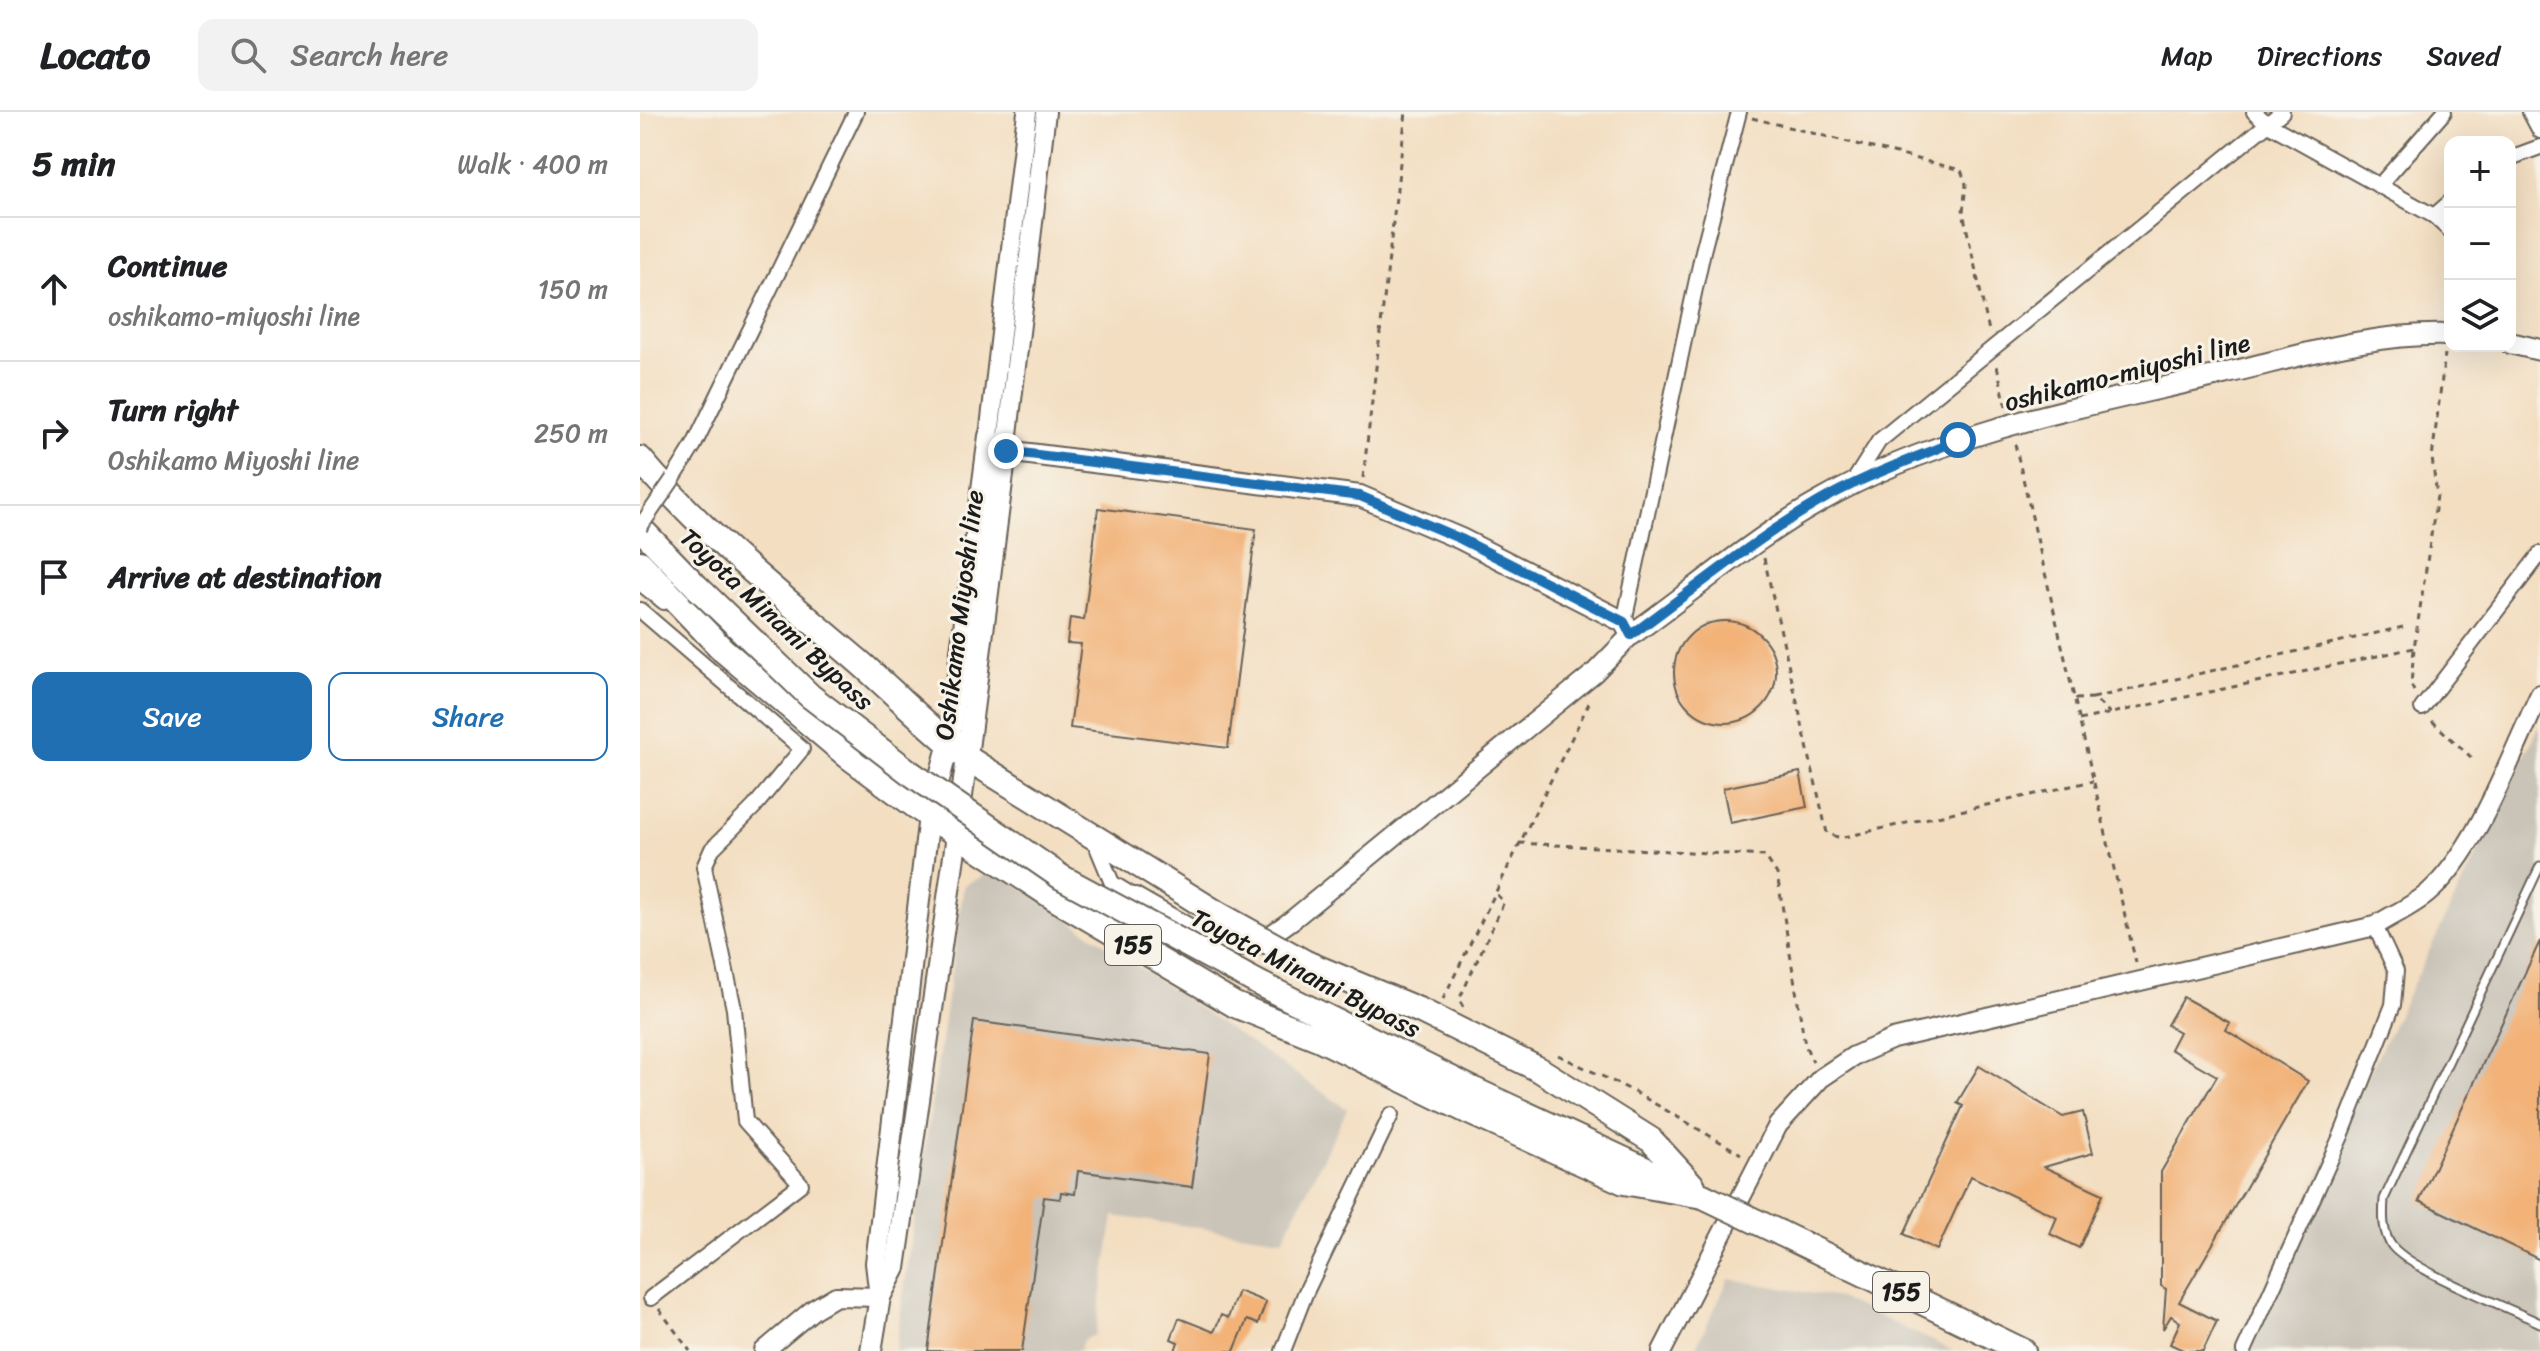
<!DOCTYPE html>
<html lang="en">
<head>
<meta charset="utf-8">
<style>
  body { margin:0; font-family:Sriracha,sans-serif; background:#f2f2f2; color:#202124 }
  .controls { position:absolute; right:24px; top:24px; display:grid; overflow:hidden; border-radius:16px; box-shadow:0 8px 32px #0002 }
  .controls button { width:72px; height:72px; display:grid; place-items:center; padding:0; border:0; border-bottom:2px solid #e0e0e0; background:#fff; color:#202124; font:40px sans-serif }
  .stop { position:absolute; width:24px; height:24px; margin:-18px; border:6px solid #1f6fb2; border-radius:50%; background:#fff }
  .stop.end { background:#1f6fb2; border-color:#fff; box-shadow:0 2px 8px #0008 }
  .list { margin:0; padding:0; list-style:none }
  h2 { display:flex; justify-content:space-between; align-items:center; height:104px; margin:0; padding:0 32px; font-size:34px }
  h2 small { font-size:26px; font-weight:400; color:#757577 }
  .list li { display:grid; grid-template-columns:52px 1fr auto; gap:24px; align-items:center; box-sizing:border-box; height:144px; padding:0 32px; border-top:2px solid #e0e0e0 }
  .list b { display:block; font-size:30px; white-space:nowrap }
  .list p { margin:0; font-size:26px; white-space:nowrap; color:#757577 }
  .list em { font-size:26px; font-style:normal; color:#757577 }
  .actions { display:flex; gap:16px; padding:24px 32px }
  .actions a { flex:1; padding:18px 0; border:2px solid #1f6fb2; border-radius:16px; text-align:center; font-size:28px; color:#1f6fb2 }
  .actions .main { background:#1f6fb2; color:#fff }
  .icon { flex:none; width:44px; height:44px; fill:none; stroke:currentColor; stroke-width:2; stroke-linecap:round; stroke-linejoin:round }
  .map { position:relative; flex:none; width:1900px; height:1239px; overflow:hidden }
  header { display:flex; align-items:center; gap:48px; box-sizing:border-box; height:112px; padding:0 40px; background:#fff; border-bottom:2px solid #e0e0e0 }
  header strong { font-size:38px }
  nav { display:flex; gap:44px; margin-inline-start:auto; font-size:28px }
  .search { width:560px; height:72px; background:#f2f2f2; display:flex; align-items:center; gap:20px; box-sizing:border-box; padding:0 28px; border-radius:16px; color:#757577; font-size:30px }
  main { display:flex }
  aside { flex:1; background:#fff }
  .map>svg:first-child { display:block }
  .industrial { fill:#c9c3b8 }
  .building { fill:#f2b278 }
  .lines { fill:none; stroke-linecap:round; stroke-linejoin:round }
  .service-casing { stroke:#676056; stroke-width:11 }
  .minor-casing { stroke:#676056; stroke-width:18 }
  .tertiary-casing { stroke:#676056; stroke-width:22 }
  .secondary-casing { stroke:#676056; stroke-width:24 }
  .trunk-casing { stroke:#676056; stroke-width:28 }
  .path { stroke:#676056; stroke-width:3; stroke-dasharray:6 6; stroke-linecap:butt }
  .service { stroke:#fff; stroke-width:7 }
  .minor { stroke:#fff; stroke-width:14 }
  .tertiary { stroke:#fff; stroke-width:18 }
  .secondary { stroke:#fff; stroke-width:20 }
  .trunk { stroke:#fff; stroke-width:24 }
  .minor-bridge-casing { stroke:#676056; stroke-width:18; stroke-linecap:butt }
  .trunk-bridge-casing { stroke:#676056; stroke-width:28; stroke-linecap:butt }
  .minor-bridge { stroke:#fff; stroke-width:14 }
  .trunk-bridge { stroke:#fff; stroke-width:24 }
  .route { stroke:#1f6fb2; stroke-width:10 }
  .labels { text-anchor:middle; stroke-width:6; stroke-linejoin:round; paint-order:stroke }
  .shield { fill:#f7f3e8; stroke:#5e5c59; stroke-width:2 }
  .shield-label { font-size:24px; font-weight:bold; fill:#1c1c1c }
  .street-label { font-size:26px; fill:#1c1c1c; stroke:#f7f3e8 }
</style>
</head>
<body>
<header>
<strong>Locato</strong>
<div class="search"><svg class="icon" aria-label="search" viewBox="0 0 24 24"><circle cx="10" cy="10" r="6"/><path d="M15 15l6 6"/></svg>Search here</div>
<nav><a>Map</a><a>Directions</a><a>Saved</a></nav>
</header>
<main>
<aside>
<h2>5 min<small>Walk · 400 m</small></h2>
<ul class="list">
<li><svg class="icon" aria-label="ahead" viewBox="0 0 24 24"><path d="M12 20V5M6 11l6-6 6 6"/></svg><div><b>Continue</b><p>oshikamo-miyoshi line</p></div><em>150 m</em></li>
<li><svg class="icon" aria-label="right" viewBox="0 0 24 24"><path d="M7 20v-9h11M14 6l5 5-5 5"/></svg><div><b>Turn right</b><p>Oshikamo Miyoshi line</p></div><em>250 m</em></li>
<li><svg class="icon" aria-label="arrive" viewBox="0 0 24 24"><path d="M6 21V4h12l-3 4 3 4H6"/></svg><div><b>Arrive at destination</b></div></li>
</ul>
<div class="actions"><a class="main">Save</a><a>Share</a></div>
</aside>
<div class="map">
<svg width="1900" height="1239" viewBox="0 0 1900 1239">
  <rect width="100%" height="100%" fill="#f7f3e8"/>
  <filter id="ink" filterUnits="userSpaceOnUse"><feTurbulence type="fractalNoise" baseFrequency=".0125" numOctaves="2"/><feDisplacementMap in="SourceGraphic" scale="16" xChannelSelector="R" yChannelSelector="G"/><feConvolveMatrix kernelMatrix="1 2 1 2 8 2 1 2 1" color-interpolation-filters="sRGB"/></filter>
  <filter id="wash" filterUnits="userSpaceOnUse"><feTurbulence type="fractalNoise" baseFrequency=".006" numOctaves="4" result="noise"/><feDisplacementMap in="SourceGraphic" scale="32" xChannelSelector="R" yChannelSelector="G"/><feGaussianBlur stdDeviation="1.8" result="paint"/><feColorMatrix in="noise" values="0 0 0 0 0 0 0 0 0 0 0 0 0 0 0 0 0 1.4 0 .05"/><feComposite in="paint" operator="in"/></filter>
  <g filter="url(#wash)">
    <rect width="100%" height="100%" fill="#f3dec1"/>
    <g class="industrial">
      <path d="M1900 613V1239H1593Z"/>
      <path d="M356 758 707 997 643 1127 474 1104 455 1223 443 1228 439 1239H255L324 773Z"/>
      <path d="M1089 1167 1199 1186 1314 1239H1054Z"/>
    </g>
    <g id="blocks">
      <g class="building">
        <path d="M458 396 616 417 588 636 430 616 441 532 427 531 430 506 444 508Z"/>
        <circle cx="1085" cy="560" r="51"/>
        <path d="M1160 660 1167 695 1090 711 1083 676Z"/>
        <path d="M1900 829V1148L1779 1089Z"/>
        <path d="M1543 885 1590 911 1586 918 1668 969 1539 1190 1577 1209 1563 1239H1545L1530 1232 1540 1210 1531 1204 1523 1217 1526 1177 1521 1174V1060L1577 964 1530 937 1539 920 1527 913Z"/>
        <path d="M334 909 570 942 552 1075 438 1059 435 1082 421 1080 420 1087 404 1085 382 1239H288Z"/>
        <path d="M1339 954 1423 1005 1443 1000 1453 1041 1404 1055 1463 1082 1439 1136 1410 1122 1417 1105 1331 1064 1297 1138 1264 1122 1323 994 1317 991Z"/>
        <path d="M598 1179 626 1190 618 1212 607 1208 594 1239H535L538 1230 531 1227 539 1206 574 1220 581 1203 588 1206Z"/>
      </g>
    </g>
  </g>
  <g filter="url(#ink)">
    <use href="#blocks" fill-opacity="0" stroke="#676056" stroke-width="2"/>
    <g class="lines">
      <defs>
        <path id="service" d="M1900 754 1744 1087C1743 1102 1742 1121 1752 1134 1772 1159 1867 1195 1900 1211"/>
        <g id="minor">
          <path d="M1614 0 1628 12 1794 104 1810 119"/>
          <path d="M1890 0 1900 19"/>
          <path d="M1870 46 1900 35"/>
          <path d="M1739 74 1804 0"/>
          <path d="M1794 104 1810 90"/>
          <path d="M33 367 54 333 216 0"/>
          <path d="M1212 372 1239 329 1642 0"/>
          <path d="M0 471 24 490"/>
          <path d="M0 498 162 637 114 695 72 737 64 755 94 897 105 1009 161 1072 11 1186"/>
          <path d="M984 510 1063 139 1099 0"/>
          <path d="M1782 596 1900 442"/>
          <path d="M455 730 472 771 495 785"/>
          <path d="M643 1239 665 1182 751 1003"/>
          <path d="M1604 1239 1701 1024 1753 893 1756 859 1735 814"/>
        </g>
        <g id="tertiary">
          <path d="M349 324 387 0"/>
          <path d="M366 339 406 0"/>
          <path d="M495 785 581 834 614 835 652 808 954 561 991 523"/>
          <path d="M124 1239 174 1197 196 1184 240 1185"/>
          <path d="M1022 1239 1138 1013 1181 966 1214 944 1253 927 1735 814C1752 803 1773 794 1788 781 1837 739 1872 641 1900 582"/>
        </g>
        <g id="secondary">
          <path d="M1870 231 1900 238"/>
          <path d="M240 1185 255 1156 317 723 366 339 720 384 821 427 984 510 991 523C1053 479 1113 427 1179 390 1302 319 1447 294 1583 262 1657 245 1734 220 1810 223"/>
          <path d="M231 1239 240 1185 236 1151 289 704 309 631 349 324"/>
        </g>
        <g id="trunk">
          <path d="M0 347C63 422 142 484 217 548 254 580 289 616 327 646L578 802"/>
          <path d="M0 416 58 476"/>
          <path d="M0 451 83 538 208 644 289 704 416 787 595 893 678 926 827 999 984 1070 1063 1084"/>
          <path d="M666 851 781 899 900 958 1011 1028 1053 1074"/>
          <path d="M622 873 834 978 1032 1070"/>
          <path d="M1140 1121 1383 1239"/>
        </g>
      </defs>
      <use href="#service" class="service-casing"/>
      <use href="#minor" class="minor-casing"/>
      <use href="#tertiary" class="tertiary-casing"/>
      <use href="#secondary" class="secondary-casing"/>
      <use href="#trunk" class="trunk-casing"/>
      <g class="path">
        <path d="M1112 6 1321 58 1326 72 1323 100 1349 219"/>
        <path d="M1357 254 1366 294"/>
        <path d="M1375 332 1496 851"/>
        <path d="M723 366 766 0"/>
        <path d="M1124 446 1187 721 1200 726 1453 669"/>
        <path d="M1774 579 1771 573 1774 536 1797 384 1792 346 1805 242"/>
        <path d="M1453 586 1763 515"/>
        <path d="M1435 587 1453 586 1470 601"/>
        <path d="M1439 608 1774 536"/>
        <path d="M1792 609 1833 647"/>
        <path d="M879 731 1125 744 1137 762 1165 933 1173 950"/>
        <path d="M803 887 950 589"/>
        <path d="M823 895 819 888 864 790 855 781"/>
        <path d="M918 943 993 979 1101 1042"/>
        <path d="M19 1197 50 1239"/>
      </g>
      <use href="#service" class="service"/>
      <use href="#minor" class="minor"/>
      <use href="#tertiary" class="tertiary"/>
      <use href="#secondary" class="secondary"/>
      <use href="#trunk" class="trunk"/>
      <defs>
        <path id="minor-bridge" d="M0 415 33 367"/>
        <g id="trunk-bridge">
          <path d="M58 476 170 584 269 660 421 765 622 873"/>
          <path d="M578 802 666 851"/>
          <path d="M1063 1084 1140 1121"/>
        </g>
      </defs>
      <use href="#minor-bridge" class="minor-bridge-casing"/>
      <use href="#trunk-bridge" class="trunk-bridge-casing"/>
      <use href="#minor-bridge" class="minor-bridge"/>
      <use href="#trunk-bridge" class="trunk-bridge"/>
    </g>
  </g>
  <g class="lines" filter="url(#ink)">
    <path class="route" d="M366 339 720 384 821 427 984 510 991 523C1052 479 1112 429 1177 391 1221 365 1271 348 1318 328"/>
  </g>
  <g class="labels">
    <g class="shield">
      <rect x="465" y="813" width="56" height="40" rx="6"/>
      <rect x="1233" y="1160" width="56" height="40" rx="6"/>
    </g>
    <g class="shield-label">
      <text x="493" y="841">155</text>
      <text x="1261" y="1188">155</text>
    </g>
    <g class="street-label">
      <text transform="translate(1487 260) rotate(-14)" y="9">oshikamo-miyoshi line</text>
      <text transform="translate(319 503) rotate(-83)" y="9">Oshikamo Miyoshi line</text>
      <text transform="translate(137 507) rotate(43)" y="9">Toyota Minami Bypass</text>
      <text transform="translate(666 861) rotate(27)" y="9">Toyota Minami Bypass</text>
    </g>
  </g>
</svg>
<div class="controls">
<button>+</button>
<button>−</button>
<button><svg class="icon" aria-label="layers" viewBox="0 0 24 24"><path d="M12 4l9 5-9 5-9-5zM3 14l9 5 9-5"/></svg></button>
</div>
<div class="stop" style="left:1318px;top:328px"></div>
<div class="stop end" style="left:366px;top:339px"></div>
</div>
</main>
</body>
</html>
